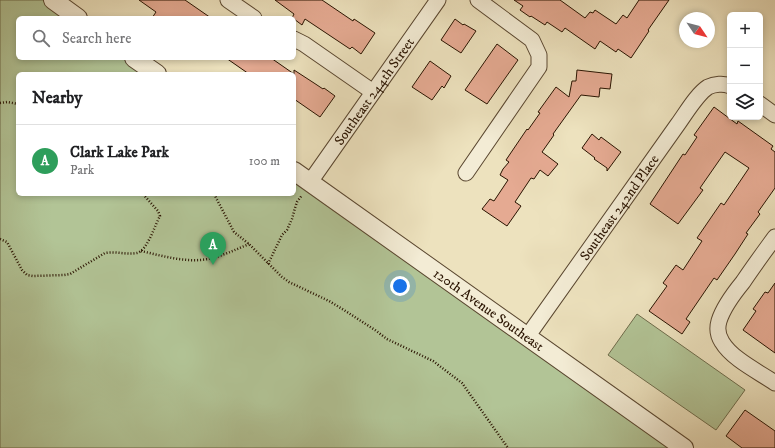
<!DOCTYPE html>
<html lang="en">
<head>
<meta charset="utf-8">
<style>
  body { margin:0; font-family:"IM FELL DW Pica",serif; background:#f2f2f2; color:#202124 }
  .controls { position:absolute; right:12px; top:12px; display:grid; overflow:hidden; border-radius:6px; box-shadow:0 2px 6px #0003 }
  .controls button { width:36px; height:36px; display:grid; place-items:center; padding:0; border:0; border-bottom:1px solid #e0e0e0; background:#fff; color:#202124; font:20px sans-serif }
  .compass { position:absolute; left:679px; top:12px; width:36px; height:36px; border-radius:50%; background:#fff; box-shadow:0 2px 6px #0003; rotate:125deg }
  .you { position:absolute; left:400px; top:286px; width:14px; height:14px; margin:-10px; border:3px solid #fff; border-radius:50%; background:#1a73e8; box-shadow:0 0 0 6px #1a73e833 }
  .badge { display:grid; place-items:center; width:26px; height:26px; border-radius:50%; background:#8f2418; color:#fff; font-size:13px; font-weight:700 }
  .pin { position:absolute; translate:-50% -33px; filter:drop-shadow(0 1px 2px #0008) }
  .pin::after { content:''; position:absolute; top:21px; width:14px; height:12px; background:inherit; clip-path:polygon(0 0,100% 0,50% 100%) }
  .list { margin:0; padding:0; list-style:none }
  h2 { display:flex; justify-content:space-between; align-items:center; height:52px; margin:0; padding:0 16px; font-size:17px }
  h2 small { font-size:13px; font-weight:400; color:#757577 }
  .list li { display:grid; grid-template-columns:26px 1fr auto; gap:12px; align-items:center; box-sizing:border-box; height:72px; padding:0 16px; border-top:1px solid #e0e0e0 }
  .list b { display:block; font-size:15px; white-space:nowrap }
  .list p { margin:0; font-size:13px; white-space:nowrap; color:#757577 }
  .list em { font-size:13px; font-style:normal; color:#757577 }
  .icon { flex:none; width:22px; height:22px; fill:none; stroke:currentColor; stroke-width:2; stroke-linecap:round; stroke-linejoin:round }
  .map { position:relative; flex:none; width:775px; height:448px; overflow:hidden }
  .search { position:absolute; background:#fff; box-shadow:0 2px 6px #0003; left:16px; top:16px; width:280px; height:44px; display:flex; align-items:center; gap:10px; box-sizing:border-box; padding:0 14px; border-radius:6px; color:#757577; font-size:15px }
  .panel { position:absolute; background:#fff; box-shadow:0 2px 6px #0003; left:16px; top:72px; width:280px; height:124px; border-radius:6px }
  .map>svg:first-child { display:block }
  .green { fill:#b2c496; stroke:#6e6c4b }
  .building { fill:#e5aa92; stroke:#291300 }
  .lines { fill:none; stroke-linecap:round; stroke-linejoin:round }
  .minor-casing { stroke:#5a4730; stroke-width:17 }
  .tertiary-casing { stroke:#5a4730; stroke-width:20 }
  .path { stroke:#291300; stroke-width:2.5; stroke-dasharray:1 2; stroke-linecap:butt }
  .minor { stroke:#f3ecd5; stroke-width:15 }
  .tertiary { stroke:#f3ecd5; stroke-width:18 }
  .labels { text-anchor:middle; stroke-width:4; stroke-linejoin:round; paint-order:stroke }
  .street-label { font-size:14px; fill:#291300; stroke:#f3ecd5 }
</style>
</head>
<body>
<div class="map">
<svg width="775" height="448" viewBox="0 0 775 448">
  <rect width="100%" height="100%" fill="#ede2be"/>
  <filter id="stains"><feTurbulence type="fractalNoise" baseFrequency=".005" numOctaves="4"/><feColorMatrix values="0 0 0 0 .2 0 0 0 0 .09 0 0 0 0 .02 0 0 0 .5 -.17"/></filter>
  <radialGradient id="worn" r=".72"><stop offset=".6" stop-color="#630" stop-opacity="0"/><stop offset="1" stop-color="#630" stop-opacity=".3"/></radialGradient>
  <g class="green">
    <path d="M0 0H53L78 18H18V58H134L157 74H18V194H294V171L684 448H0Z"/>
    <path d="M637 314 745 390 716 430 608 355Z"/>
  </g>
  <g class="building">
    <path d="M139 0H185L211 18H152L156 12Z"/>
    <path d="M275 0H322L353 21 354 19 375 33 361 54 352 47 350 49 305 19 302 25 294 19V18H292L294 14Z"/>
    <path d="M514 0H560L585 18 590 12 593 13 595 10 616 24 623 15 627 18 639 0H669L648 30 649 31 631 58 618 49 616 52 600 41 595 49 565 28 562 32 547 22 545 25 531 16 530 17 520 10 523 6Z"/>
    <path d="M455 19 463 25 464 24 476 31 461 53 441 40Z"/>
    <path d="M497 44 518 60 487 104 465 90Z"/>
    <path d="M226 58H271L294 74H249Z"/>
    <path d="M430 61 451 76 444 88 442 86 432 100 412 87Z"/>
    <path d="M294 70 314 83 323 89 324 88 335 96 320 117 294 99Z"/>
    <path d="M577 70 612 74 610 89 600 88 599 97 581 95 553 134 554 135 542 152 558 164 548 176 540 170 534 179 531 178 515 202 521 206 507 226 482 209 490 199 494 201 508 180 500 175 503 169 509 162 506 160 527 129 528 130 540 113 538 112 556 87 569 97 572 81H576Z"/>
    <path d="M714 107 737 124 738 121 773 146 771 149 775 152V188L758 212 760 214 746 233 748 234 735 254 717 280 714 278 686 319 690 322 682 334 649 311 667 286 663 283 676 265 683 270 702 241 697 238 721 203 724 205 749 168 725 152 700 188 703 190 678 224 650 204 683 154 685 155 697 137 694 135Z"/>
    <path d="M592 134 599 140 601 137 621 152 607 171V168L594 159 595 158 582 148Z"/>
    <path d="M775 283V353L743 330 756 311 753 309 765 292 768 293Z"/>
    <path d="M745 410 775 431V448H742L726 436Z"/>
  </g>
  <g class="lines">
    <defs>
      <g id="minor">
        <path d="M228 0 254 18"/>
        <path d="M294 39 304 44 373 92"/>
        <path d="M760 104 775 115"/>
        <path d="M466 173 539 67V55L532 40 478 0"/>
        <path id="s1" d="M310 182 438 0"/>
        <path d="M775 237C764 252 753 267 743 282 734 293 723 308 719 321 717 328 718 336 722 342 732 359 759 372 775 383"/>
        <path id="s2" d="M527 337 678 124C686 113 697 94 708 87 714 84 724 83 730 86"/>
      </g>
      <g id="tertiary">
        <path d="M53 0 78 18"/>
        <path d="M134 58 157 74"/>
        <path id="s3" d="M294 171 684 448"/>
      </g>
    </defs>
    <use href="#minor" class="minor-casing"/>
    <use href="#tertiary" class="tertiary-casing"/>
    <g class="path">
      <path d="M0 103 7 102 18 104"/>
      <path d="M214 194 234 232 249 244 282 277 289 282 329 301 344 310 375 330 387 339 433 361 462 383 508 448"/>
      <path d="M0 239 7 242 22 270 27 275 33 276 64 275 70 274 105 253C116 251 126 255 137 253 147 251 155 225 160 216L158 211 143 194"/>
      <path d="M141 251C163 256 186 263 208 259 222 256 235 250 249 244"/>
      <path d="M268 264 282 235 287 230 292 219 295 208 297 202 302 195"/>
    </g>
    <use href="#minor" class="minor"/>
    <use href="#tertiary" class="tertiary"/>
  </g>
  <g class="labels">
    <g class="street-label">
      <text dy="5" stroke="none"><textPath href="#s1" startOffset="111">Southeast 244th Street</textPath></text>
      <text dy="5" stroke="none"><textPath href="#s2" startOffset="159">Southeast 242nd Place</textPath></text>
      <text dy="5" stroke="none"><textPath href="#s3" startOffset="239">120th Avenue Southeast</textPath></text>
    </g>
  </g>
  <rect width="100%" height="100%" filter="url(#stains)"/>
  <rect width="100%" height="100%" fill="url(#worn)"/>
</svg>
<div class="controls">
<button>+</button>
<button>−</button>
<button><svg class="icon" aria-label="layers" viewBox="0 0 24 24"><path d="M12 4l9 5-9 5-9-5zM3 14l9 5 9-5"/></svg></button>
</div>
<svg class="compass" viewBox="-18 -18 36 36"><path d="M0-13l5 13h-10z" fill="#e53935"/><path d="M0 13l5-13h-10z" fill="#757577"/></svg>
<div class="you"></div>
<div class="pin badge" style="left:213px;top:265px;background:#2e9e5b">A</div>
<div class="search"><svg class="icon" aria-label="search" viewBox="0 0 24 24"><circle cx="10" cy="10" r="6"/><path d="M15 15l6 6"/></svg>Search here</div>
<section class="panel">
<h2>Nearby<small></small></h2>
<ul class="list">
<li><span class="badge" style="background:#2e9e5b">A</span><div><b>Clark Lake Park</b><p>Park</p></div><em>100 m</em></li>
</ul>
</section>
</div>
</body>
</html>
